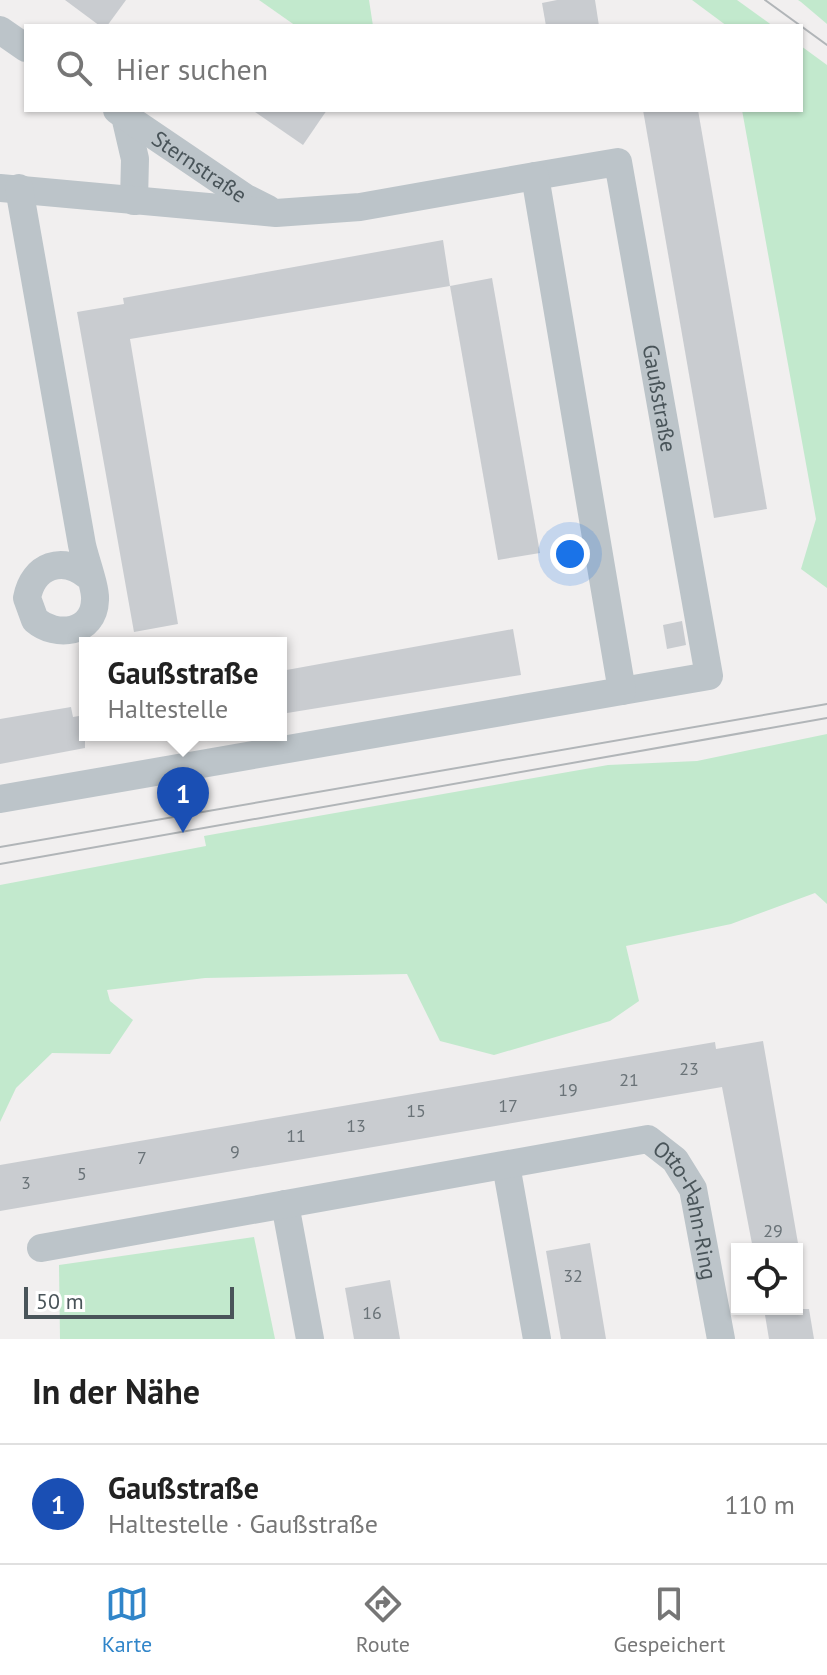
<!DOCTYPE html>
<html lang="de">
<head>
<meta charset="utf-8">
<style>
  body { margin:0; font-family:"PT Sans",sans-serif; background:#f2f2f2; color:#222 }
  .controls { position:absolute; right:24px; bottom:24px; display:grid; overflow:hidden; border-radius:0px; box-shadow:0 2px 6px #0004 }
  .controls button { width:72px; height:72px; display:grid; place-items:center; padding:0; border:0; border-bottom:2px solid #e0e0e0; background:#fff; color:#222; font:40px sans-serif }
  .scale { position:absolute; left:24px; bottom:20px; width:210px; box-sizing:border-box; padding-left:8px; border:4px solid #495459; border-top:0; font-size:22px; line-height:28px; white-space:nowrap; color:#495459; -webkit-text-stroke:6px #fff; paint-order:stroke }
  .you { position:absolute; left:570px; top:554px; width:28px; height:28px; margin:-20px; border:6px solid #fff; border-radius:50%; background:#1a73e8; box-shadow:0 0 0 12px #1a73e833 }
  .badge { display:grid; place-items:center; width:52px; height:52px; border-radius:50%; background:#3085c9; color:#fff; font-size:26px; font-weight:700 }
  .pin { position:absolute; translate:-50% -66px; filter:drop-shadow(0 2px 4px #0008) }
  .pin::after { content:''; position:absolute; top:42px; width:28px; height:24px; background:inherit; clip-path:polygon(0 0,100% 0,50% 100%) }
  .popup { position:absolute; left:79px; top:637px; width:208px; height:104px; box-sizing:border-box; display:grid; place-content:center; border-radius:0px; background:#fff; filter:drop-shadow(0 2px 6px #0005); font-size:26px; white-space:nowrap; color:#767676 }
  .popup b { font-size:30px; color:#222 }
  .popup::after { content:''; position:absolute; left:50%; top:100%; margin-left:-16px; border:16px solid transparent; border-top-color:#fff }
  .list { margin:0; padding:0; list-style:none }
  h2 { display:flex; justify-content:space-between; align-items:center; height:104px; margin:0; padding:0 32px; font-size:34px }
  h2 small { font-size:26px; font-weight:400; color:#767676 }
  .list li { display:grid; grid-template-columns:52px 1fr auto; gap:24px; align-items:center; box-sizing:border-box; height:120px; padding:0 32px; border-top:2px solid #e0e0e0 }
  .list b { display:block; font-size:30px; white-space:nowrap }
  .list p { margin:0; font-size:26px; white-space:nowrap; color:#767676 }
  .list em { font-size:26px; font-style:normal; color:#767676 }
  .icon { flex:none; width:44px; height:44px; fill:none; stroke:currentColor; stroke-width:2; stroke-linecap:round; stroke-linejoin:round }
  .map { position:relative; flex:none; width:827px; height:1339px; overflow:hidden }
  .search { position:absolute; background:#fff; box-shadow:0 2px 6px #0004; left:24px; right:24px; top:24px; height:88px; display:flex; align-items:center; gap:20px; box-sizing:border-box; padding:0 28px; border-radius:0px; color:#767676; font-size:30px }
  .sheet { height:224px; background:#fff }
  nav { display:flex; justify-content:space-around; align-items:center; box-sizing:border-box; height:112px; border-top:2px solid #e0e0e0; background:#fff; font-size:22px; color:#767676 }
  nav a { display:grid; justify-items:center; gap:4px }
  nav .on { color:#3085c9 }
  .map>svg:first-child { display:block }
  .green { fill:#c2e9cd }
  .building { fill:#c9ccd0 }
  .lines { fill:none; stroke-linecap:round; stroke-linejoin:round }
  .minor { stroke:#bcc4c9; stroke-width:28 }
  .tram { stroke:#b1b5b8; stroke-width:2 }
  .labels { text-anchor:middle; stroke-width:6; stroke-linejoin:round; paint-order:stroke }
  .number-label { font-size:18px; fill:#697277 }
  .street-label { font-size:22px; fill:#495459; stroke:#fff }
</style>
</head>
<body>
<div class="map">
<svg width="827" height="1339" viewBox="0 0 827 1339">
  <rect width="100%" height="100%" fill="#f1efef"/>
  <g class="green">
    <path d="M259 0H369L373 26H296Z"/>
    <path d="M692 0H737L773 26H727Z"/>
    <path d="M798 0H827V24L801 2Z"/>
    <path d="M801 46 827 65V588L801 569 816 519 742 110H801Z"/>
    <path d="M827 734V904L815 893 731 924 626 946 639 1001 610 1021 494 1055 440 1041 407 974 205 978 107 990 110 1001 133 1020 110 1054 52 1053 16 1088 0 1122V885L206 846 204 836 608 765 697 761Z"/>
    <path d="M254 1237 275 1339H60L59 1265Z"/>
  </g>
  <g class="building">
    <path d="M65 0H126L107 26H100Z"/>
    <path d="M557 0H595L599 26H546L542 3Z"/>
    <path d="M252 110H327L303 145Z"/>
    <path d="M643 110H698L767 509 714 518Z"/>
    <path d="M443 240 450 286 130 339 178 624 134 632 77 312 124 304 123 298Z"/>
    <path d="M492 278 540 553 498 560 450 286Z"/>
    <path d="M682 621 686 645 667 649 663 625Z"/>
    <path d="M513 629 521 675 281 714V671Z"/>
    <path d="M71 707 73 717 85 715V748L0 764V719Z"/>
    <path d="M763 1041 799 1249H753L722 1087 0 1211V1165L715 1042 716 1049Z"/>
    <path d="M590 1243 606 1339H561L546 1251Z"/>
    <path d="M390 1280 400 1339H354L345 1288Z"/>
    <path d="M764 1309H809L814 1339H769Z"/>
  </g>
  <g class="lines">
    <g class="minor">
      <path d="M0 30 26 48"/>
      <path d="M117 110 125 116 135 159 134 201"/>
      <path id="s1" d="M125 116 246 198 268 209"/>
      <path id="s2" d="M535 176 618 162 709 676 622 691"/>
      <path d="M0 188 276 213 360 207 535 176 622 691 0 799"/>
      <path d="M19 188 82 545C85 559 96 588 95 600 94 634 56 638 35 620L27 598C33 565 63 555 88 576"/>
      <path d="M506 1165 537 1339"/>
      <path d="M285 1204 310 1339"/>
      <path id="s3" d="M41 1248 648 1139 675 1160 693 1189 721 1339"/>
    </g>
    <g class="tram">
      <path d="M765 0 827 45"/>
      <path d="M0 847 827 704"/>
      <path d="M0 864 827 718"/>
    </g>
  </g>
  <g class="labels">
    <g class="number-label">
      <text x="689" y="1075">23</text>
      <text x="629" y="1086">21</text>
      <text x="568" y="1096">19</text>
      <text x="508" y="1112">17</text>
      <text x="416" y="1117">15</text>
      <text x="356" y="1132">13</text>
      <text x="296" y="1142">11</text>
      <text x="235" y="1158">9</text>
      <text x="142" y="1164">7</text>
      <text x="82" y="1180">5</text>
      <text x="26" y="1189">3</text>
      <text x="773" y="1237">29</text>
      <text x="573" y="1282">32</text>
      <text x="372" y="1319">16</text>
    </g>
    <g class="street-label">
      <text dy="8" stroke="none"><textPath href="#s1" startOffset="90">Sternstraße</textPath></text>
      <text dy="8" stroke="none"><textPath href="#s2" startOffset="324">Gaußstraße</textPath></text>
      <text dy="8" stroke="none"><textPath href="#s3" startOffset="702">Otto-Hahn-Ring</textPath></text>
    </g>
  </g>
</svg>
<div class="controls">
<button><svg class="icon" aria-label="locate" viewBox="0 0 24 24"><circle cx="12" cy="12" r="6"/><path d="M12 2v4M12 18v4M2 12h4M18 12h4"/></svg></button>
</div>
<div class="scale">50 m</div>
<div class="you"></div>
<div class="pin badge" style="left:183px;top:833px;background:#1a4fb4">1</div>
<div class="popup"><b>Gaußstraße</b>Haltestelle</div>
<div class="search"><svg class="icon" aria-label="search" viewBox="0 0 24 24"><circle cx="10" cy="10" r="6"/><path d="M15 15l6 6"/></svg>Hier suchen</div>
</div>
<section class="sheet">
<h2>In der Nähe<small></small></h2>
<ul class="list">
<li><span class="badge" style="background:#1a4fb4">1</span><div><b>Gaußstraße</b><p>Haltestelle · Gaußstraße</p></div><em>110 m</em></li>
</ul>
</section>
<nav>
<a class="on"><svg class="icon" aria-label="map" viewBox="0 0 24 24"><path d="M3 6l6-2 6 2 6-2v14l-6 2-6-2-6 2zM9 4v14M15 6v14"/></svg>Karte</a>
<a><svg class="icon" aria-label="directions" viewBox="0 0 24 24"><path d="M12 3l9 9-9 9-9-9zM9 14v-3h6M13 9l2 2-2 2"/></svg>Route</a>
<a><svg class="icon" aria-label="saved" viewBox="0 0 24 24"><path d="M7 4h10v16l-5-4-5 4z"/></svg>Gespeichert</a>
</nav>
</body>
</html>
